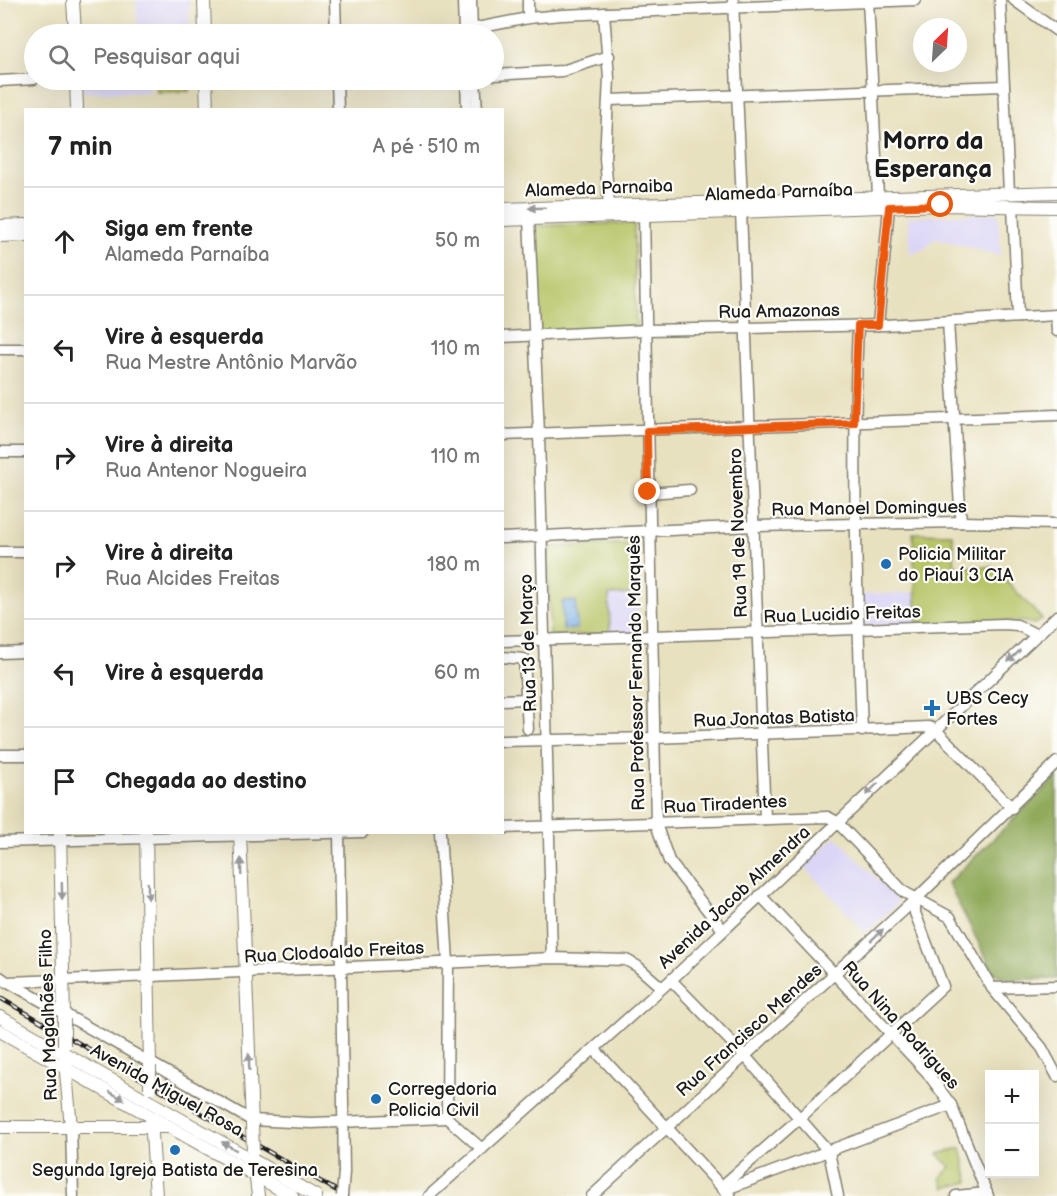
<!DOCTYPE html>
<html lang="pt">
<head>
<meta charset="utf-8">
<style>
  body { margin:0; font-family:"Balsamiq Sans",sans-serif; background:#f6f6f6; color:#222 }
  .controls { position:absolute; right:18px; bottom:18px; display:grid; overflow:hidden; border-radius:0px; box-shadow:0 6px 24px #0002 }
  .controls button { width:54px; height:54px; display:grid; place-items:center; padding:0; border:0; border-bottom:2px solid #e0e0e0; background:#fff; color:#222; font:30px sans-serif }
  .compass { position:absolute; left:913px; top:18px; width:54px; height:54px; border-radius:50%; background:#fff; box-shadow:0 6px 24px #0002; rotate:25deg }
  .stop { position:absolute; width:18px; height:18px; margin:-14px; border:4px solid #ea580c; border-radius:50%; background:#fff }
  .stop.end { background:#ea580c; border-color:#fff; box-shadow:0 2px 6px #0008 }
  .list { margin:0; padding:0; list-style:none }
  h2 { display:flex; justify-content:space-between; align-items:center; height:78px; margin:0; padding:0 24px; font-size:26px }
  h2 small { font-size:20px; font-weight:400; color:#767676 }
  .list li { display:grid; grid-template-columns:39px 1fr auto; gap:18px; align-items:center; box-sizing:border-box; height:108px; padding:0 24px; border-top:2px solid #e0e0e0 }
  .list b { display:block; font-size:22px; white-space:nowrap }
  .list p { margin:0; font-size:20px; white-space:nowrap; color:#767676 }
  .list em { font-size:20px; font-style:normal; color:#767676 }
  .icon { flex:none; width:33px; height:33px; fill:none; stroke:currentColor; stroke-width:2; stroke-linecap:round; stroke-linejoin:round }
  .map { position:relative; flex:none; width:1057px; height:1196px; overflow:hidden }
  .search { position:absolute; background:#fff; box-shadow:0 6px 24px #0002; left:24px; top:24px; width:480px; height:66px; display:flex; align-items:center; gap:15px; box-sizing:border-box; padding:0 21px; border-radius:33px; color:#767676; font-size:22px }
  .panel { position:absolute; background:#fff; box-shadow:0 6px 24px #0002; left:24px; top:108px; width:480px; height:726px; border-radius:0px }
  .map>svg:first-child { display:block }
  .built { fill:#dcd6f6 }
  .green { fill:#b7c466; stroke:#6a7041; stroke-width:1.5 }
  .forest { fill:#91aa5b; stroke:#56633c; stroke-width:1.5 }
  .water { fill:#75a9e2; stroke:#48627f; stroke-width:1.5 }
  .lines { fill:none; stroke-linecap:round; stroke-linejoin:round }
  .minor-casing { stroke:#827e6e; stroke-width:13 }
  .major-casing { stroke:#827e6e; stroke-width:14 }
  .minor { stroke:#fff; stroke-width:10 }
  .major { stroke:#fff; stroke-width:12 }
  .rail-casing { stroke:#1c1c1c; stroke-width:4.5 }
  .rail { stroke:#fdfcf7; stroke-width:2; stroke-dasharray:7; stroke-linecap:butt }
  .minor-bridge-casing { stroke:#827e6e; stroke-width:13; stroke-linecap:butt }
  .major-bridge-casing { stroke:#827e6e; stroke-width:14; stroke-linecap:butt }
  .minor-bridge { stroke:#fff; stroke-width:10 }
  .major-bridge { stroke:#fff; stroke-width:12 }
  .oneway { fill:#999 }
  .route { stroke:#ea580c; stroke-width:8 }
  .poi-dot { fill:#1f6fb2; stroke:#fdfcf7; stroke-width:2 }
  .labels { text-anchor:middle; stroke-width:4.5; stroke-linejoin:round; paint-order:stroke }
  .street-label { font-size:18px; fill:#1c1c1c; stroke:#fdfcf7 }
  .poi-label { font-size:18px; fill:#1c1c1c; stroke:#fdfcf7; text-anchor:start }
  .district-label { font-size:24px; font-weight:bold; fill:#1c1c1c; stroke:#fdfcf7 }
</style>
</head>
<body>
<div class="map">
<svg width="1057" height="1196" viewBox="0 0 1057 1196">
  <rect width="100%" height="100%" fill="#fdfcf7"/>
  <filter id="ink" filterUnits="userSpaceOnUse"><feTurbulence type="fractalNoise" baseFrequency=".0167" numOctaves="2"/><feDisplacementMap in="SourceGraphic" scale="12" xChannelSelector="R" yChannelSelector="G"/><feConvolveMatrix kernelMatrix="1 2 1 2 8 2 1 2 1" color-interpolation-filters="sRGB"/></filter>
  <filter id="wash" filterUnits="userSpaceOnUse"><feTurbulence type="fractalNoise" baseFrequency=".008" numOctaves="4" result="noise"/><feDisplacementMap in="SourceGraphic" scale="24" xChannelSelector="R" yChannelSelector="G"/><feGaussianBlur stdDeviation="1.35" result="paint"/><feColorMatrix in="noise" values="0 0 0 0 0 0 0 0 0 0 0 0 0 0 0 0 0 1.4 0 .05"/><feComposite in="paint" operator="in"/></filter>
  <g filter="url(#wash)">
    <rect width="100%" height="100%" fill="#e8e1bf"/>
    <g class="built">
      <path d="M136 0H189L190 34H138Z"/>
      <path d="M83 80H150V93L83 92Z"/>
      <path d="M998 213 1001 256 935 238 926 248 910 255 908 217Z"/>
      <path d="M916 593 917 624 861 626 860 594Z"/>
      <path d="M638 594V634H610L609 595Z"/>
      <path d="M836 836 899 902 866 933 803 866Z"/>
    </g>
    <g class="green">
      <path d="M157 80H189L190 91 157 92Z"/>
      <path d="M634 223 636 327 537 333 534 226Z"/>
      <path d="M913 533 952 534 955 567H993L1042 619 1034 624 1022 621 917 624Z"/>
      <path d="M636 543 638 594 609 595 610 634 550 636 548 547Z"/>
      <path d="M961 1148 969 1182 944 1188 941 1177 951 1167 938 1154Z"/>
    </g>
    <path class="forest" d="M1057 777V979H1009L994 973 948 883Z"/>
    <path class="water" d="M562 601H576L577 629 563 630Z"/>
  </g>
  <g filter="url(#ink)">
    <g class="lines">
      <defs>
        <g id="minor">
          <path d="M335 0 336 34"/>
          <path d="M463 0 464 34"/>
          <path d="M471 0 472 34"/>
          <path d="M528 0V18"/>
          <path d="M868 0 878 196"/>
          <path d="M1000 0 1009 193"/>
          <path d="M1014 0 1057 31"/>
          <path d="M733 1 742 202"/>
          <path d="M604 13 609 78 605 158 609 205"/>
          <path d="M472 29 528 18 562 15 915 0"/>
          <path d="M494 75 562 71 609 56"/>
          <path d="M337 80 338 110"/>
          <path d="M466 80 467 110"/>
          <path d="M475 80 477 110"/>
          <path d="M0 81 34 79"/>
          <path d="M609 100 1004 86"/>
          <path d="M1013 206 1018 317"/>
          <path d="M741 211 765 819"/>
          <path d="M644 214 656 824 669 861 723 930"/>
          <path d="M529 219 539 433 552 958"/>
          <path d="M1056 315 1057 331"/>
          <path d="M948 322 961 522"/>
          <path d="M858 325C852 461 857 595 862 731"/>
          <path d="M878 325 889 207"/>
          <path d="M502 337 647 330 885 325 1057 315"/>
          <path d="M0 349H26"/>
          <path d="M502 435 1057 415"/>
          <path d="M0 452H26"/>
          <path d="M648 493 690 490"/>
          <path d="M502 538 754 526 961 522 1057 524"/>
          <path d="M0 552H26"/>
          <path d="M502 641 1004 624 1017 625 1037 635"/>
          <path d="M0 653 26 652"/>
          <path d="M502 657 524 659 528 729"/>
          <path d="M502 700 526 699"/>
          <path d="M502 741 654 738 929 727 935 729 1012 808"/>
          <path d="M0 755H26"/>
          <path d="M502 828 828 817 837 822 904 892 950 917 992 988 1042 1048 1057 1076"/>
          <path d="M339 832 344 1172"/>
          <path d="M440 832 448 963 447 1118 482 1149"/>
          <path d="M0 842 363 832"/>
          <path d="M760 895 926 1071 951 1105 988 1196"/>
          <path d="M0 977 7 982 63 980 552 958 626 960 637 966 662 988"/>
          <path d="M671 980 745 1056 829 1152 838 1196"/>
          <path d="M10 983 251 1120 311 1123 447 1118"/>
          <path d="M992 988 1057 986"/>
          <path d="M595 1050 730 1196"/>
          <path d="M71 1128 73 1196"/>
          <path d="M721 1187 801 1117 943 986 915 913V899"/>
          <path d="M724 1190 951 1105"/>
          <path d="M429 1196 671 980 1057 616"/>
          <path d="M592 1196 917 898 1057 762"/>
          <path d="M956 1196 987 1193"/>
        </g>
        <g id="major">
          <path d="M73 0 75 34"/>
          <path d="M204 0 205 34"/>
          <path d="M76 80 77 110"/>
          <path d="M206 80 207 110"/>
          <path d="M502 209 1057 192"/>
          <path d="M502 220 941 205 1057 207"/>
          <path d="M0 226 26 225"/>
          <path d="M0 236 26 235"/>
          <path d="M60 832 64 1019"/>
          <path d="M146 832 150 1066"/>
          <path d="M240 832 252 1124"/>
          <path d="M0 1017 316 1196"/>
          <path d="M0 1031 292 1196"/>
          <path d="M65 1061 71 1128"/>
          <path d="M151 1119 156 1196"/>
          <path d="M0 1127H170"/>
          <path d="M255 1170 258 1196"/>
        </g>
      </defs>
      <use href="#minor" class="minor-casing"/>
      <use href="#major" class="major-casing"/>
      <use href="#minor" class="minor"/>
      <use href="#major" class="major"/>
      <defs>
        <path id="rail" d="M0 998 346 1196"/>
      </defs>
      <use href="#rail" class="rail-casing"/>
      <use href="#rail" class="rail"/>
      <defs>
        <path id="minor-bridge" d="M342 1196 344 1172"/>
        <g id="major-bridge">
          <path d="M64 1019V1045"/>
          <path d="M150 1066V1088"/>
          <path d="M252 1124 253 1151"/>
        </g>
      </defs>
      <use href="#minor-bridge" class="minor-bridge-casing"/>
      <use href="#major-bridge" class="major-bridge-casing"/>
      <use href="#minor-bridge" class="minor-bridge"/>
      <use href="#major-bridge" class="major-bridge"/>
    </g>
    <defs><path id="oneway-solid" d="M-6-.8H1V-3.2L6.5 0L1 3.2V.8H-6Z" transform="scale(1.5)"/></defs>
    <g class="oneway">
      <use href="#oneway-solid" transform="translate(537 208) rotate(178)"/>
      <use href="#oneway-solid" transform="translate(1014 656) rotate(137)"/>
      <use href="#oneway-solid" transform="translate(872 789) rotate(136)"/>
      <use href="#oneway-solid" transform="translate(241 867) rotate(-92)"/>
      <use href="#oneway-solid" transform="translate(62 891) rotate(89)"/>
      <use href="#oneway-solid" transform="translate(148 891) rotate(89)"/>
      <use href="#oneway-solid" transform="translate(877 935) rotate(-43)"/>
      <use href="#oneway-solid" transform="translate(249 1062) rotate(-92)"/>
      <use href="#oneway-solid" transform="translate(117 1096) rotate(29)"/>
      <use href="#oneway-solid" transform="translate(229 1146) rotate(-150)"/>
    </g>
  </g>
  <g class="lines" filter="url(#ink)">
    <path class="route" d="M648 492 647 431 854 423 858 325H878L889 207 941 205"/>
  </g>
  <g class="poi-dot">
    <circle cx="886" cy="564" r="6"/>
    <path d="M929 699h6v6h6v6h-6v6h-6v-6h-6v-6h6z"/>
    <circle cx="376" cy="1099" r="6"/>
    <circle cx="175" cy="1150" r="6"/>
  </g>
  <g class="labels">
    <g class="street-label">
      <text transform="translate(599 188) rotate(-2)" y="6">Alameda Parnaiba</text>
      <text transform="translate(779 192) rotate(-2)" y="6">Alameda Parnaíba</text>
      <text transform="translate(779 311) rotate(-1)" y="6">Rua Amazonas</text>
      <text transform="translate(869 508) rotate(-1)" y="6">Rua Manoel Domingues</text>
      <text transform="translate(738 533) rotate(-92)" y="6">Rua 19 de Novembro</text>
      <text transform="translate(842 614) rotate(-2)" y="6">Rua Lucidio Freitas</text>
      <text transform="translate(528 643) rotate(-92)" y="6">Rua 13 de Março</text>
      <text transform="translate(636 673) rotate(-91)" y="6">Rua Professor Fernando Marquês</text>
      <text transform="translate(774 718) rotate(-2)" y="6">Rua Jonatas Batista</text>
      <text transform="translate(725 804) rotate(-3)" y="6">Rua Tiradentes</text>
      <text transform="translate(734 897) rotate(-43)" y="6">Avenida Jacob Almendra</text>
      <text transform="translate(334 952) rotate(-3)" y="6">Rua Clodoaldo Freitas</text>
      <text transform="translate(48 1015) rotate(-92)" y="6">Rua Magalhães Filho</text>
      <text transform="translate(901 1025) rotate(48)" y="6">Rua Nina Rodrigues</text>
      <text transform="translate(749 1030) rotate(-42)" y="6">Rua Francisco Mendes</text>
      <text transform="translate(167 1090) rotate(29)" y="6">Avenida Miguel Rosa</text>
    </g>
    <g class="poi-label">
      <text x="898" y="560">Policia Militar<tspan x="898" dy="21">do Piauí 3 CIA</tspan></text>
      <text x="946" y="704">UBS Cecy<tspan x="946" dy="21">Fortes</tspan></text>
      <text x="388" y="1095">Corregedoria<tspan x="388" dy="21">Policia Civil</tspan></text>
      <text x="175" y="1176" text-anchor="middle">Segunda Igreja Batista de Teresina</text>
    </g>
    <g class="district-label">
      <text x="933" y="149">Morro da<tspan x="933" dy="28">Esperança</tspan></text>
    </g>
  </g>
</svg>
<div class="controls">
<button>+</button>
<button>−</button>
</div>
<svg class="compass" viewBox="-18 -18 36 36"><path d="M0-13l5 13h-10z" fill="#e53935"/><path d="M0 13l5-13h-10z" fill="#767676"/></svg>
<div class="stop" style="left:941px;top:205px"></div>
<div class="stop end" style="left:648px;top:492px"></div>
<div class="search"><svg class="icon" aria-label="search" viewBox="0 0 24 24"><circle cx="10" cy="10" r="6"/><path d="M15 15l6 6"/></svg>Pesquisar aqui</div>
<section class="panel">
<h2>7 min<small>A pé · 510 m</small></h2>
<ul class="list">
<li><svg class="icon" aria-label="ahead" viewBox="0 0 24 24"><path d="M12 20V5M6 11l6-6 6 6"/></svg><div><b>Siga em frente</b><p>Alameda Parnaíba</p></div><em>50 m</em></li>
<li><svg class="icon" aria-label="left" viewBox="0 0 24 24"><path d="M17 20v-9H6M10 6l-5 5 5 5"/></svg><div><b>Vire à esquerda</b><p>Rua Mestre Antônio Marvão</p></div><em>110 m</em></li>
<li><svg class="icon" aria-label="right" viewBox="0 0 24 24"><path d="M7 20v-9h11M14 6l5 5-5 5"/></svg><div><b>Vire à direita</b><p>Rua Antenor Nogueira</p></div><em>110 m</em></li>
<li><svg class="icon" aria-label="right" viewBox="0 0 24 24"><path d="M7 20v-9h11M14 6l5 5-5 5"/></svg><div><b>Vire à direita</b><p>Rua Alcides Freitas</p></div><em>180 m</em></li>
<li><svg class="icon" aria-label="left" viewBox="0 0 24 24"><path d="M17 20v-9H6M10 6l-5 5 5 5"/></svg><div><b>Vire à esquerda</b></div><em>60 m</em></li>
<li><svg class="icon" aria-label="arrive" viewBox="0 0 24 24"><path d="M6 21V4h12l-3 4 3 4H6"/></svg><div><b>Chegada ao destino</b></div></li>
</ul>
</section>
</div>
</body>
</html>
